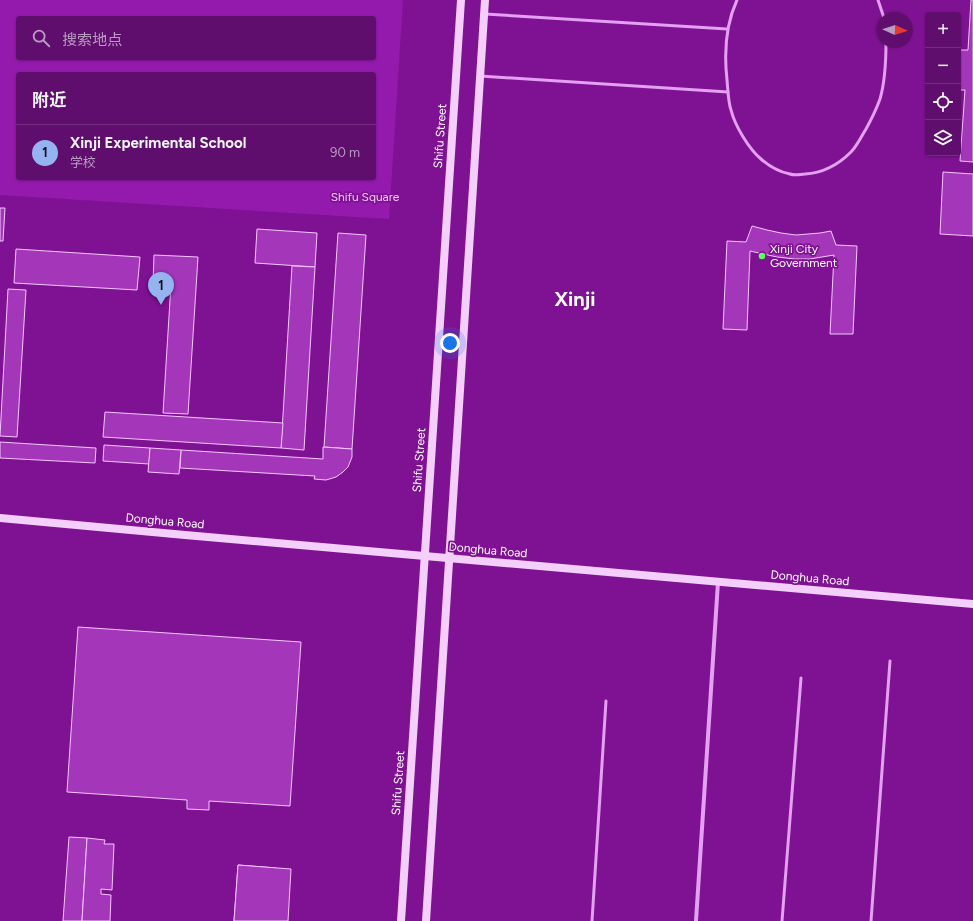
<!DOCTYPE html>
<html lang="zh">
<head>
<meta charset="utf-8">
<style>
  body { margin:0; font-family:Figtree,"Noto Sans SC",sans-serif; background:#651773; color:#f1f3f6 }
  .controls { position:absolute; right:12px; top:12px; display:grid; overflow:hidden; border-radius:4px; box-shadow:0 1px 3px #0004 }
  .controls button { width:36px; height:36px; display:grid; place-items:center; padding:0; border:0; border-bottom:1px solid #732e81; background:#5f0e6e; color:#f1f3f6; font:20px sans-serif }
  .compass { position:absolute; left:877px; top:12px; width:36px; height:36px; border-radius:50%; background:#5f0e6e; box-shadow:0 1px 3px #0004; rotate:93deg }
  .you { position:absolute; left:450px; top:343px; width:14px; height:14px; margin:-10px; border:3px solid #fff; border-radius:50%; background:#1a73e8; box-shadow:0 0 0 6px #1a73e833 }
  .badge { display:grid; place-items:center; width:26px; height:26px; border-radius:50%; background:#95b2f1; color:#111; font-size:13px; font-weight:700 }
  .pin { position:absolute; translate:-50% -33px; filter:drop-shadow(0 1px 2px #0008) }
  .pin::after { content:''; position:absolute; top:21px; width:14px; height:12px; background:inherit; clip-path:polygon(0 0,100% 0,50% 100%) }
  .list { margin:0; padding:0; list-style:none }
  h2 { display:flex; justify-content:space-between; align-items:center; height:52px; margin:0; padding:0 16px; font-size:17px }
  h2 small { font-size:13px; font-weight:400; color:#ba9cc2 }
  .list li { display:grid; grid-template-columns:26px 1fr auto; gap:12px; align-items:center; box-sizing:border-box; height:56px; padding:0 16px; border-top:1px solid #732e81 }
  .list b { display:block; font-size:15px; white-space:nowrap }
  .list p { margin:0; font-size:13px; white-space:nowrap; color:#ba9cc2 }
  .list em { font-size:13px; font-style:normal; color:#ba9cc2 }
  .icon { flex:none; width:22px; height:22px; fill:none; stroke:currentColor; stroke-width:2; stroke-linecap:round; stroke-linejoin:round }
  .map { position:relative; flex:none; width:973px; height:921px; overflow:hidden }
  .search { position:absolute; background:#5f0e6e; box-shadow:0 1px 3px #0004; left:16px; top:16px; width:360px; height:44px; display:flex; align-items:center; gap:10px; box-sizing:border-box; padding:0 14px; border-radius:4px; color:#ba9cc2; font-size:15px }
  .panel { position:absolute; background:#5f0e6e; box-shadow:0 1px 3px #0004; left:16px; top:72px; width:360px; height:108px; border-radius:4px }
  .map>svg:first-child { display:block }
  .green { fill:#941aad; fill-rule:evenodd }
  .building { fill:#a436ba; stroke:#f4c7fd }
  .lines { fill:none; stroke-linecap:round; stroke-linejoin:round }
  .lane { stroke:#e4a0f2; stroke-width:3 }
  .street { stroke:#e4a0f2; stroke-width:4 }
  .secondary { stroke:#f5cffc; stroke-width:8 }
  .poi-dot { fill:#62ff61; stroke:#7f1293; stroke-width:1.5 }
  .labels { text-anchor:middle; stroke-width:3.5; stroke-linejoin:round; paint-order:stroke }
  .street-label { font-size:12px; fill:#fff; stroke:#7f1293 }
  .park-label { font-size:12px; fill:#f4c7fd; stroke:#7f1293 }
  .poi-label { font-size:12px; fill:#fff; stroke:#7f1293; text-anchor:start }
  .town-label { font-size:20px; font-weight:bold; fill:#fff; stroke:#7f1293 }
</style>
</head>
<body>
<div class="map">
<svg width="973" height="921" viewBox="0 0 973 921">
  <rect width="100%" height="100%" fill="#7f1293"/>
  <path class="green" d="M0 0H403L389 219 0 195ZM18 18H374V58H18ZM18 74H374V178H18Z"/>
  <g class="building">
    <path d="M971 0H973V162L960 161 965 90H958V50H968Z"/>
    <path d="M943 172 973 174V236L940 234Z"/>
    <path d="M0 208H5L3 241H0Z"/>
    <path d="M752 226 767 230 781 233 796 235 820 233 831 231 836 245 857 246 853 334H830L834 255 810 259H795L777 257 750 251 747 330 723 329 727 241 746 242Z"/>
    <path d="M257 229 317 233 315 267 255 263Z"/>
    <path d="M338 233 366 235 352 449 324 447Z"/>
    <path d="M16 249 140 257 137 290 14 283Z"/>
    <path d="M154 255 198 257 188 414 163 413 171 284 153 283Z"/>
    <path d="M292 266 315 267 304 450 281 448Z"/>
    <path d="M8 289 26 290 17 437 0 436Z"/>
    <path d="M105 412 283 423 281 448 103 437Z"/>
    <path d="M0 442 96 448 95 463 0 458Z"/>
    <path d="M104 445 150 448 149 464 103 461Z"/>
    <path d="M323 447 352 449V457L348 467 343 472 336 477 326 480 314 479 315 476 180 468 181 450 323 459Z"/>
    <path d="M150 448 181 450 179 474 148 472Z"/>
    <path d="M78 627 301 642 290 806 209 801V810L187 809V800L67 792Z"/>
    <path d="M69 837 87 838 82 921H63Z"/>
    <path d="M87 838 105 840 104 844H114L112 890 101 889V894L111 895 110 921H82Z"/>
    <path d="M238 865 276 868 272 921H234Z"/>
    <path d="M238 865 291 869 288 921H234Z"/>
  </g>
  <g class="lines">
    <g class="lane">
      <path d="M737 0C725 26 724 53 727 80 728 90 728 101 731 110 735 126 749 149 761 159 769 166 780 172 790 174 795 176 801 174 805 174 823 173 838 165 851 152 857 146 861 137 866 129 871 120 876 110 880 99 885 82 886 60 886 42"/>
      <path d="M878 0 884 18"/>
      <path d="M485 14 727 29"/>
      <path d="M480 76 728 92"/>
      <path d="M592 921 606 701"/>
      <path d="M782 921 801 678"/>
      <path d="M871 921 890 661"/>
    </g>
    <path class="street" d="M696 921 718 582"/>
    <g class="secondary">
      <path d="M0 518 185 535 973 604"/>
      <path d="M401 921 461 0"/>
      <path d="M426 921 485 0"/>
    </g>
  </g>
  <circle class="poi-dot" cx="762" cy="256" r="4"/>
  <g class="labels">
    <g class="street-label">
      <text transform="translate(440 136) rotate(-86)" y="4">Shifu Street</text>
      <text transform="translate(419 460) rotate(-86)" y="4">Shifu Street</text>
      <text transform="translate(165 521) rotate(5)" y="4">Donghua Road</text>
      <text transform="translate(488 550) rotate(5)" y="4">Donghua Road</text>
      <text transform="translate(810 578) rotate(5)" y="4">Donghua Road</text>
      <text transform="translate(398 783) rotate(-86)" y="4">Shifu Street</text>
    </g>
    <g class="park-label">
      <text x="365" y="201">Shifu Square</text>
    </g>
    <g class="poi-label">
      <text x="770" y="253">Xinji City<tspan x="770" dy="14">Government</tspan></text>
    </g>
    <g class="town-label">
      <text x="575" y="306">Xinji</text>
    </g>
  </g>
</svg>
<div class="controls">
<button>+</button>
<button>−</button>
<button><svg class="icon" aria-label="locate" viewBox="0 0 24 24"><circle cx="12" cy="12" r="6"/><path d="M12 2v4M12 18v4M2 12h4M18 12h4"/></svg></button>
<button><svg class="icon" aria-label="layers" viewBox="0 0 24 24"><path d="M12 4l9 5-9 5-9-5zM3 14l9 5 9-5"/></svg></button>
</div>
<svg class="compass" viewBox="-18 -18 36 36"><path d="M0-13l5 13h-10z" fill="#e53935"/><path d="M0 13l5-13h-10z" fill="#ba9cc2"/></svg>
<div class="you"></div>
<div class="pin badge" style="left:161px;top:305px">1</div>
<div class="search"><svg class="icon" aria-label="search" viewBox="0 0 24 24"><circle cx="10" cy="10" r="6"/><path d="M15 15l6 6"/></svg>搜索地点</div>
<section class="panel">
<h2>附近<small></small></h2>
<ul class="list">
<li><span class="badge">1</span><div><b>Xinji Experimental School</b><p>学校</p></div><em>90 m</em></li>
</ul>
</section>
</div>
</body>
</html>
